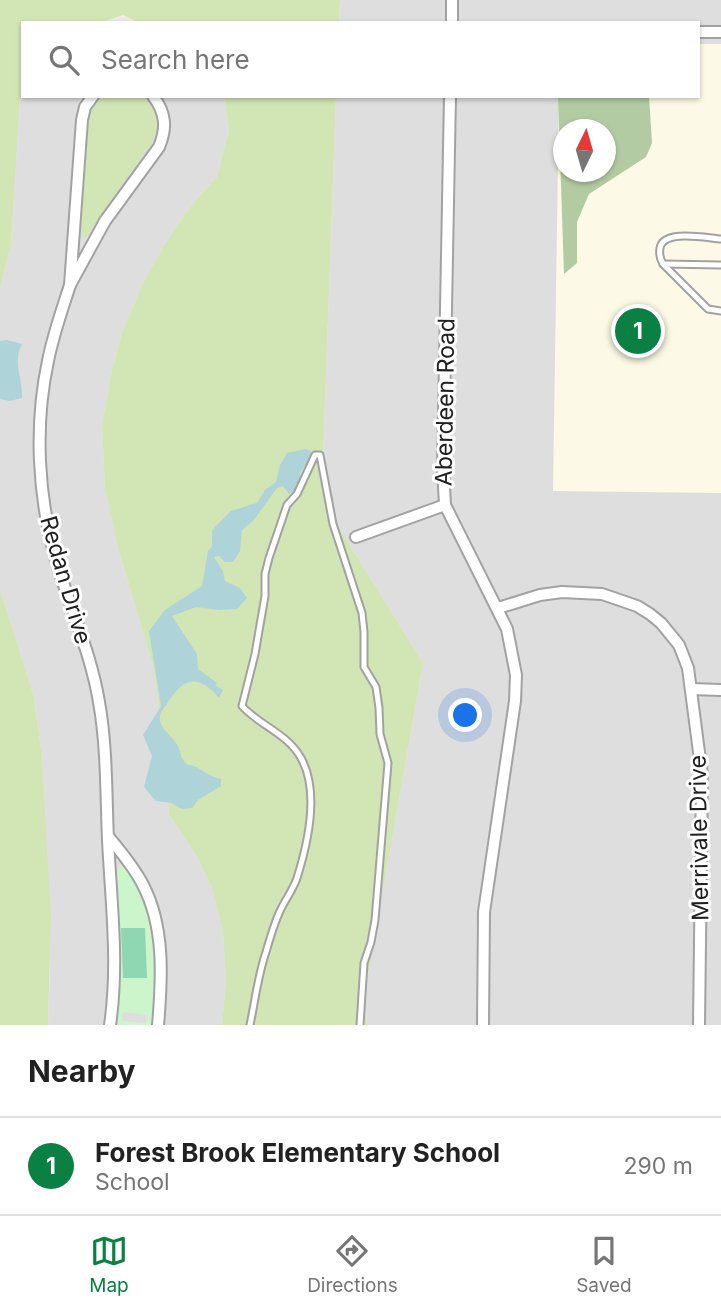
<!DOCTYPE html>
<html lang="en">
<head>
<meta charset="utf-8">
<style>
  body { margin:0; font-family:Inter,sans-serif; background:#f6f6f6; color:#222 }
  .compass { position:absolute; left:553px; top:119px; width:63px; height:63px; border-radius:50%; background:#fff; box-shadow:0 2px 5px #0004; rotate:5deg }
  .you { position:absolute; left:466px; top:716px; width:24px; height:24px; margin:-18px; border:5px solid #fff; border-radius:50%; background:#1a73e8; box-shadow:0 0 0 10px #1a73e833 }
  .badge { display:grid; place-items:center; width:46px; height:46px; border-radius:50%; background:#0b8043; color:#fff; font-size:23px; font-weight:700 }
  .pin { position:absolute; translate:-50% -50%; border:4px solid #fff; box-shadow:0 2px 7px #0006 }
  .list { margin:0; padding:0; list-style:none }
  h2 { display:flex; justify-content:space-between; align-items:center; height:91px; margin:0; padding:0 28px; font-size:30px }
  h2 small { font-size:23px; font-weight:400; color:#767676 }
  .list li { display:grid; grid-template-columns:46px 1fr auto; gap:21px; align-items:center; box-sizing:border-box; height:98px; padding:0 28px; border-top:2px solid #e0e0e0 }
  .list b { display:block; font-size:26px; white-space:nowrap }
  .list p { margin:0; font-size:23px; white-space:nowrap; color:#767676 }
  .list em { font-size:23px; font-style:normal; color:#767676 }
  .icon { flex:none; width:38px; height:38px; fill:none; stroke:currentColor; stroke-width:2; stroke-linecap:round; stroke-linejoin:round }
  .map { position:relative; flex:none; width:721px; height:1025px; overflow:hidden }
  .search { position:absolute; background:#fff; box-shadow:0 2px 5px #0004; left:21px; right:21px; top:21px; height:77px; display:flex; align-items:center; gap:18px; box-sizing:border-box; padding:0 24px; border-radius:0px; color:#767676; font-size:26px }
  .sheet { height:189px; background:#fff }
  nav { display:flex; justify-content:space-around; align-items:center; box-sizing:border-box; height:98px; border-top:2px solid #e0e0e0; background:#fff; font-size:19px; color:#767676 }
  nav a { display:grid; justify-items:center; gap:4px }
  nav .on { color:#0b8043 }
  .map>svg:first-child { display:block }
  .residential { fill:#dfdede; fill-rule:evenodd }
  .education { fill:#fcfae6; fill-rule:evenodd }
  .grass { fill:#d2e5b5 }
  .forest { fill:#b3cba2; fill-rule:evenodd }
  .park { fill:#cdf5cb }
  .pitch { fill:#8fd7b3 }
  .parking { fill:#ddd }
  .water { fill:#aed4d9 }
  .lines { fill:none; stroke-linecap:round; stroke-linejoin:round }
  .service-casing { stroke:#a2a2a2; stroke-width:9 }
  .minor-casing { stroke:#a2a2a2; stroke-width:14 }
  .service { stroke:#fff; stroke-width:5 }
  .minor { stroke:#fff; stroke-width:10 }
  .labels { text-anchor:middle; stroke-width:6; stroke-linejoin:round; paint-order:stroke }
  .street-label { font-size:23px; fill:#212121; stroke:#fff }
</style>
</head>
<body>
<div class="map">
<svg width="721" height="1025" viewBox="0 0 721 1025">
  <rect width="100%" height="100%" fill="#f0ede9"/>
  <g class="residential">
    <path d="M340 0H721V1025H368L363 1004 423 663 325 505 323 458 336 96H698V23H339ZM564 130H606V172H564Z"/>
    <path d="M23 94V96H224L229 130 217 177 193 203 164 245 142 285 122 333 112 370 102 424 105 489 118 548 153 666 158 699 169 814 197 857 212 888 223 932 226 981 222 1025H48L50 970 41 749 34 697 0 589V289L11 244 20 100Z"/>
  </g>
  <path class="education" d="M698 44H721V493L553 491 559 96H698ZM564 130H606V172H564Z"/>
  <g class="grass">
    <path d="M0 0H340L339 23H140L123 15 98 23H23V94L20 100 11 244 0 289Z"/>
    <path d="M100 96H147C160 111 160 123 153 141L87 237H83L80 230 89 115 96 99Z"/>
    <path d="M224 96H336L323 458 325 505 423 663 363 1004 368 1025H222L226 981 223 932 212 888 197 857 169 814 158 699 153 666 118 548 105 489 102 424 112 370 122 333 142 285 164 245 193 203 217 177 229 130Z"/>
    <path d="M0 589 34 697 41 749 51 915 48 1025H0Z"/>
  </g>
  <path class="forest" d="M558 96H649L652 143 646 157 589 194 577 222V263L564 274ZM564 130H606V172H564Z"/>
  <path class="park" d="M119 865C128 868 132 876 136 885 159 926 157 979 151 1025H117C118 995 118 966 117 936 116 915 110 885 119 865Z"/>
  <path class="pitch" d="M121 928H145L147 978H123Z"/>
  <path class="parking" d="M123 1012 147 1015 146 1023 122 1021Z"/>
  <g class="water">
    <path d="M7 340 22 344C12 363 23 378 22 398L10 401 0 399V341Z"/>
    <path d="M305 449 311 451 312 455 301 471 296 491 289 494 283 486 277 488 254 520 242 530 240 551 233 562H225L219 556 214 557 223 571 225 581 240 588 247 598 237 609 219 610 196 607 172 616 197 654 198 669 217 683 215 685 223 690 219 698C199 675 185 676 168 702 166 706 160 711 160 716 158 730 176 737 179 749 181 754 181 759 186 763 191 767 191 764 196 767 207 773 207 775 221 779V786L198 800 192 808 182 809 171 803 156 801 144 787 152 756 143 735 161 706 149 631 165 610 202 586 208 551 212 546V531L215 527 231 511 257 503 265 490 276 482 280 465 287 453Z"/>
  </g>
  <g class="lines">
    <defs>
      <g id="service">
        <path d="M721 239C706 238 663 229 660 248 659 254 660 259 663 264L708 309 721 311"/>
        <path d="M663 264 721 265"/>
        <path d="M250 1025C255 1001 258 975 266 952 270 938 274 924 280 911 285 900 293 890 297 878 308 843 320 792 301 758 287 733 260 726 242 706L255 654 265 596V574L269 558 287 505 297 494 315 455H320L333 524 362 613 364 632V667L376 687 379 708 380 734 388 763 375 920 371 942 364 963 360 1025"/>
      </g>
      <g id="minor">
        <path d="M452 23V0"/>
        <path d="M698 32H721"/>
        <path d="M93 96 85 107 82 120 70 285 105 221 159 147C167 128 166 113 153 96"/>
        <path d="M450 96 443 468 445 505 507 629 516 675 515 701 484 912 483 1025"/>
        <path d="M70 285C62 310 53 335 48 361 34 426 38 497 56 560 70 608 91 653 99 702 107 747 106 794 108 840 111 901 119 964 110 1025"/>
        <path d="M356 537 445 505"/>
        <path d="M498 608 540 595 562 592 602 594 637 606 650 614 661 623 679 645 688 668 702 775 699 1025"/>
        <path d="M691 689 721 690"/>
        <path d="M108 836C120 851 134 867 143 885 165 927 162 979 158 1025"/>
      </g>
    </defs>
    <use href="#service" class="service-casing"/>
    <use href="#minor" class="minor-casing"/>
    <use href="#service" class="service"/>
    <use href="#minor" class="minor"/>
  </g>
  <g class="labels">
    <g class="street-label">
      <text transform="translate(445 402) rotate(-89)" y="8">Aberdeen Road</text>
      <text transform="translate(66 580) rotate(74)" y="8">Redan Drive</text>
      <text transform="translate(699 838) rotate(-91)" y="8">Merrivale Drive</text>
    </g>
  </g>
</svg>
<svg class="compass" viewBox="-18 -18 36 36"><path d="M0-13l5 13h-10z" fill="#e53935"/><path d="M0 13l5-13h-10z" fill="#767676"/></svg>
<div class="you"></div>
<div class="pin badge" style="left:638px;top:331px">1</div>
<div class="search"><svg class="icon" aria-label="search" viewBox="0 0 24 24"><circle cx="10" cy="10" r="6"/><path d="M15 15l6 6"/></svg>Search here</div>
</div>
<section class="sheet">
<h2>Nearby<small></small></h2>
<ul class="list">
<li><span class="badge">1</span><div><b>Forest Brook Elementary School</b><p>School</p></div><em>290 m</em></li>
</ul>
</section>
<nav>
<a class="on"><svg class="icon" aria-label="map" viewBox="0 0 24 24"><path d="M3 6l6-2 6 2 6-2v14l-6 2-6-2-6 2zM9 4v14M15 6v14"/></svg>Map</a>
<a><svg class="icon" aria-label="directions" viewBox="0 0 24 24"><path d="M12 3l9 9-9 9-9-9zM9 14v-3h6M13 9l2 2-2 2"/></svg>Directions</a>
<a><svg class="icon" aria-label="saved" viewBox="0 0 24 24"><path d="M7 4h10v16l-5-4-5 4z"/></svg>Saved</a>
</nav>
</body>
</html>
